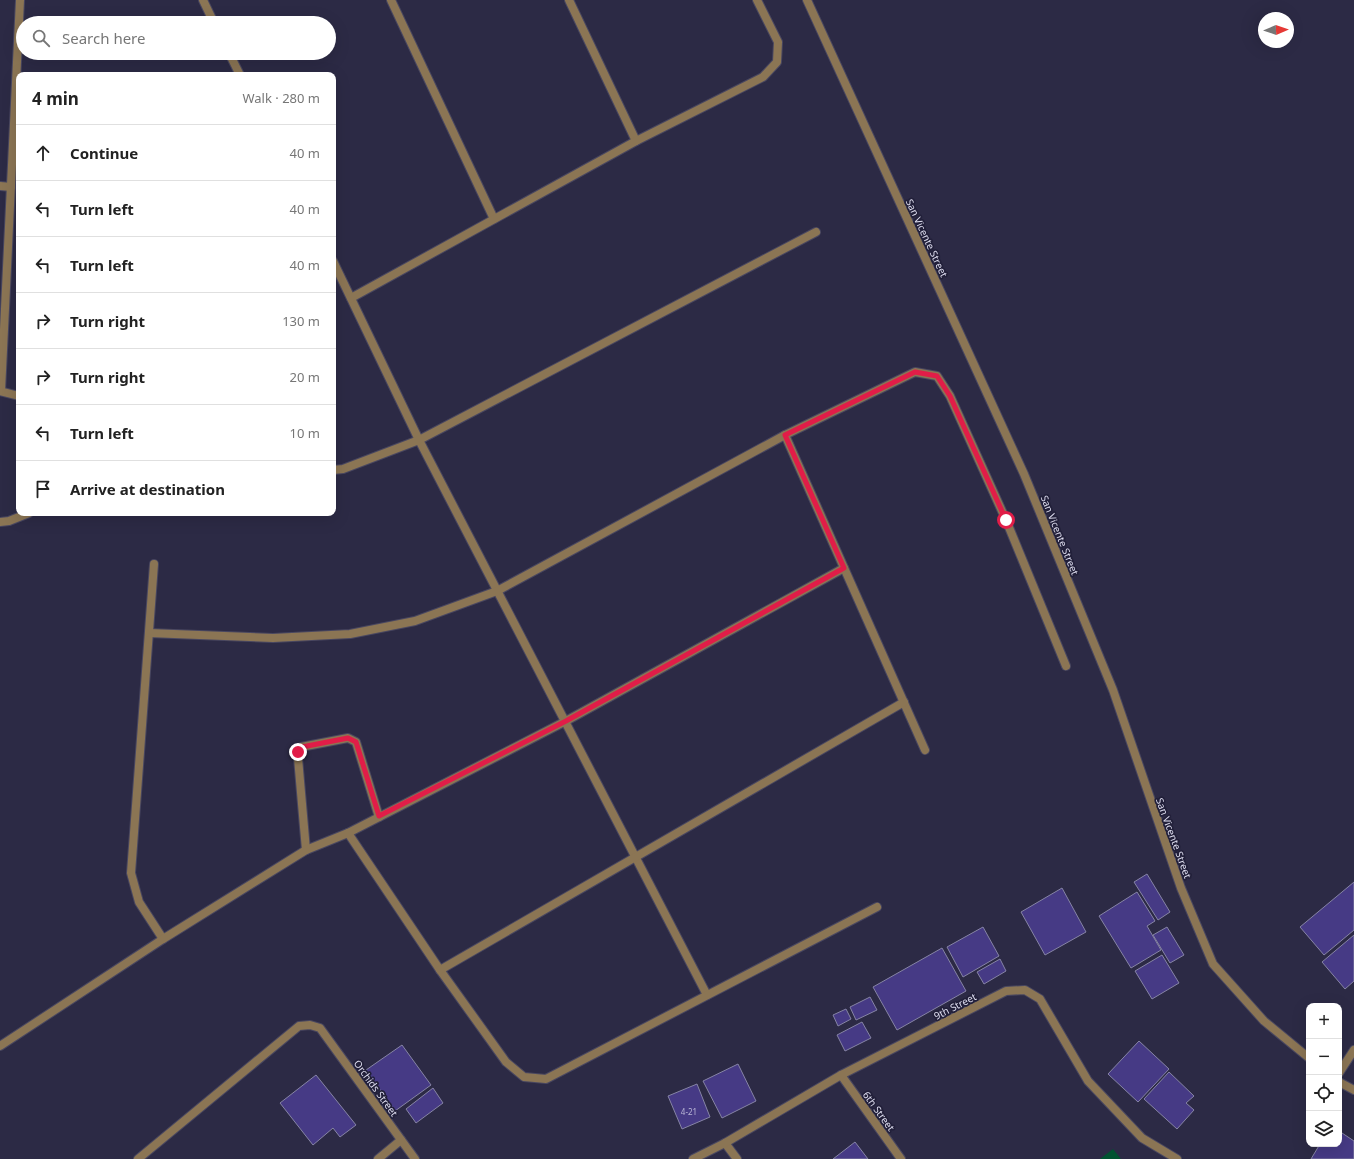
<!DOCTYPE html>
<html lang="en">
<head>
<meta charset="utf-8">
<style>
  body { margin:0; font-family:"Noto Sans",sans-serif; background:#f6f6f6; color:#222 }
  .controls { position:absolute; right:12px; bottom:12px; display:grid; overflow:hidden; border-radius:8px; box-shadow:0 4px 16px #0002 }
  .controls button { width:36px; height:36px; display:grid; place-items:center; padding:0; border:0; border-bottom:1px solid #e0e0e0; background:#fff; color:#222; font:20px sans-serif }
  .compass { position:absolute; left:1258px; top:12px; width:36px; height:36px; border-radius:50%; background:#fff; box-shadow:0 4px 16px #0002; rotate:88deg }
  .stop { position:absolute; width:12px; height:12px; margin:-9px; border:3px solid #e11d48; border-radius:50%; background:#fff }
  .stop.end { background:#e11d48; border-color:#fff; box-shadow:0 1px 4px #0008 }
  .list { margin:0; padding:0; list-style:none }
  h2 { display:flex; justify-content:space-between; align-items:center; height:52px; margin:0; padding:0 16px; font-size:17px }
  h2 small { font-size:13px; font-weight:400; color:#767676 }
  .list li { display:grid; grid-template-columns:26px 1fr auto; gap:12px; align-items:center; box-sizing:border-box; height:56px; padding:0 16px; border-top:1px solid #e0e0e0 }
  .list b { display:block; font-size:15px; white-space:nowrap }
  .list em { font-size:13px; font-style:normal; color:#767676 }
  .icon { flex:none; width:22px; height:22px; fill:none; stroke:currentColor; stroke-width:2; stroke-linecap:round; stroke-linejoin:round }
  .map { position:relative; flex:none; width:1354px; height:1159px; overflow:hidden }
  .search { position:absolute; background:#fff; box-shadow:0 4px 16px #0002; left:16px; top:16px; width:320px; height:44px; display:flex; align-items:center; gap:10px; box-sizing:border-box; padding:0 14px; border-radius:22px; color:#767676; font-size:15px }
  .panel { position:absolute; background:#fff; box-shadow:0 4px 16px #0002; left:16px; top:72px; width:320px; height:444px; border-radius:8px }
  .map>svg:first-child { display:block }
  .green { fill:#015331 }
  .building { fill:#463a85; stroke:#8684a5 }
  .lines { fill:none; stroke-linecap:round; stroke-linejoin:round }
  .minor-casing { stroke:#494760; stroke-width:10 }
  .minor { stroke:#8b7554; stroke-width:8 }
  .route { stroke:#e11d48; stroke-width:5 }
  .labels { text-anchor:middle; stroke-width:3.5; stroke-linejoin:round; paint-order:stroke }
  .number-label { font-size:8px; fill:#b9b5d5 }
  .street-label { font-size:10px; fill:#dfdef0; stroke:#22203a }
</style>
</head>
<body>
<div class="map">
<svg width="1354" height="1159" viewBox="0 0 1354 1159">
  <rect width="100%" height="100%" fill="#2c2a45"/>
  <path class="green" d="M1113 1149 1121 1159H1100Z"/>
  <g class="building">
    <path d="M1147 874 1170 912 1158 920 1134 882Z"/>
    <path d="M1354 882V930L1324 955 1300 927Z"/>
    <path d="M1062 888 1086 932 1045 955 1021 912Z"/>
    <path d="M1137 892 1155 921 1147 926 1161 950 1131 968 1099 916Z"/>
    <path d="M983 927 999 956 963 977 947 947Z"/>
    <path d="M1167 927 1184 955 1170 963 1153 935Z"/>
    <path d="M1354 935V981L1345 989 1322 962Z"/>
    <path d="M942 948 966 991 897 1030 873 987Z"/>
    <path d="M1162 955 1179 983 1152 999 1135 971Z"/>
    <path d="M1000 959 1006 971 984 984 977 972Z"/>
    <path d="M870 997 877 1010 856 1020 850 1007Z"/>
    <path d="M846 1009 851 1019 838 1026 833 1015Z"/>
    <path d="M862 1022 871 1038 845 1051 837 1035Z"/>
    <path d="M1139 1041 1169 1069 1138 1102 1108 1074Z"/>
    <path d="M402 1045 431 1085 395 1111 366 1070Z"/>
    <path d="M738 1064 756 1101 722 1118 703 1081Z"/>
    <path d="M1169 1072 1194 1096 1186 1103 1194 1110 1177 1129 1144 1099Z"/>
    <path d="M316 1075 356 1125 340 1137 333 1128 313 1145 280 1103Z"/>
    <path d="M697 1084 710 1117 682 1129 668 1096Z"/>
    <path d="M433 1088 443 1103 416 1123 406 1109Z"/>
    <path d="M1339 1131 1354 1141V1159H1311L1320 1144H1339Z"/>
    <path d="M855 1142 868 1159H833Z"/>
  </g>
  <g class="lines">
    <defs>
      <g id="minor">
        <path d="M203 0 214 23"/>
        <path d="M391 0 494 219"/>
        <path d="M569 0 636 141"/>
        <path d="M807 0 1024 474 1113 690 1181 888 1213 964 1264 1021 1309 1058"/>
        <path d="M229 53 240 75"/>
        <path d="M0 186 11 187"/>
        <path d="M333 261 419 440 707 995"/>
        <path d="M351 298 636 141 763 77 777 62 778 42 757 0"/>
        <path d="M0 391 19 396"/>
        <path d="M1 391 20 0"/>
        <path d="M785 435 925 750"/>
        <path d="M333 470 343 469 419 440 816 232"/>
        <path d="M0 522 9 521 29 513"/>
        <path d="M154 564 131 873 139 902 163 939"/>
        <path d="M149 633 273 638 350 634 415 621 497 591 785 435 915 372 937 376 950 396 1006 520 1066 666"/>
        <path d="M348 833 440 970 506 1062 524 1077 546 1079 877 907"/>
        <path d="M306 850 298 758 301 747 348 738 356 742 379 817"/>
        <path d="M440 970 904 702"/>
        <path d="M0 1046 163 939 306 850 348 833 566 721 844 568"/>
        <path d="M1339 1073 1354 1050"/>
        <path d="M841 1075 901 1159"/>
        <path d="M1339 1082 1354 1090"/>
        <path d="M725 1143 737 1159"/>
        <path d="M138 1159 299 1026 310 1025 320 1028 415 1159"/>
        <path d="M378 1159 401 1140"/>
        <path d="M693 1159 725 1143 841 1075 1006 991 1025 990 1040 999 1088 1081 1142 1138 1177 1159"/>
      </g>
    </defs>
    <use href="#minor" class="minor-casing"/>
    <use href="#minor" class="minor"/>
  </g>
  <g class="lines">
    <path class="route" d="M298 752 302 747 348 738 356 742 379 816 566 721 844 568 785 435 915 372 937 376 950 396 1006 520"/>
  </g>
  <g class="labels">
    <g class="number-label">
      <text x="689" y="1115">4-21</text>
    </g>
    <g class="street-label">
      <text transform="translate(927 238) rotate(65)" y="4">San Vicente Street</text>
      <text transform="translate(1060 535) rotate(68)" y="4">San Vicente Street</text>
      <text transform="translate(1174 838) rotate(70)" y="4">San Vicente Street</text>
      <text transform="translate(955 1006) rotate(-27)" y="4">9th Street</text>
      <text transform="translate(376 1088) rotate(54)" y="4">Orchids Street</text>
      <text transform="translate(879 1111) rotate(54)" y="4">6th Street</text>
    </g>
  </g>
</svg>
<div class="controls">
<button>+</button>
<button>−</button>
<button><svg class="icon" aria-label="locate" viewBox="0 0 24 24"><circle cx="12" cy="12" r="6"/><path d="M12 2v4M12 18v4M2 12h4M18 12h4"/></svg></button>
<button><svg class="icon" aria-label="layers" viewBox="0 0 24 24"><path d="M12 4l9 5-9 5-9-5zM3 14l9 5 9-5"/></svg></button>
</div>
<svg class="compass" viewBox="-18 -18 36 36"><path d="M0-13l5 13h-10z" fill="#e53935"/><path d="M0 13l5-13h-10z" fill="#767676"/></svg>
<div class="stop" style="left:1006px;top:520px"></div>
<div class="stop end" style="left:298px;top:752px"></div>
<div class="search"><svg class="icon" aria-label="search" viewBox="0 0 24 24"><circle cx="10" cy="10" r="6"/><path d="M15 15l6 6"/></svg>Search here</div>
<section class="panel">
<h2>4 min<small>Walk · 280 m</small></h2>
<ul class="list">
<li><svg class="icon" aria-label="ahead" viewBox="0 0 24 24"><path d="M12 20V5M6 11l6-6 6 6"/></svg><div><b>Continue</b></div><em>40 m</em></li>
<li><svg class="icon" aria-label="left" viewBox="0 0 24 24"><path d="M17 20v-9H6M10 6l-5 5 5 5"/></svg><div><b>Turn left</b></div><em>40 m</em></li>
<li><svg class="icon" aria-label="left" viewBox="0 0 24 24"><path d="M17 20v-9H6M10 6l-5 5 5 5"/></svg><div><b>Turn left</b></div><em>40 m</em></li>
<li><svg class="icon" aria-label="right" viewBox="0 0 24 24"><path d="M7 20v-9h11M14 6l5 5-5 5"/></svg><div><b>Turn right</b></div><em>130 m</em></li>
<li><svg class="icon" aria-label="right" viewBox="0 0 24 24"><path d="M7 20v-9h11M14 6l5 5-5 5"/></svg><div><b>Turn right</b></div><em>20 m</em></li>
<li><svg class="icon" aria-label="left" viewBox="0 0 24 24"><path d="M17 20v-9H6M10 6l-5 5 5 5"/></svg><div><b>Turn left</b></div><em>10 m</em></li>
<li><svg class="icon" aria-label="arrive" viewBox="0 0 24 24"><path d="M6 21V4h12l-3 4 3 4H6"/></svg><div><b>Arrive at destination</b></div></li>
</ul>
</section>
</div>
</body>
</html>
